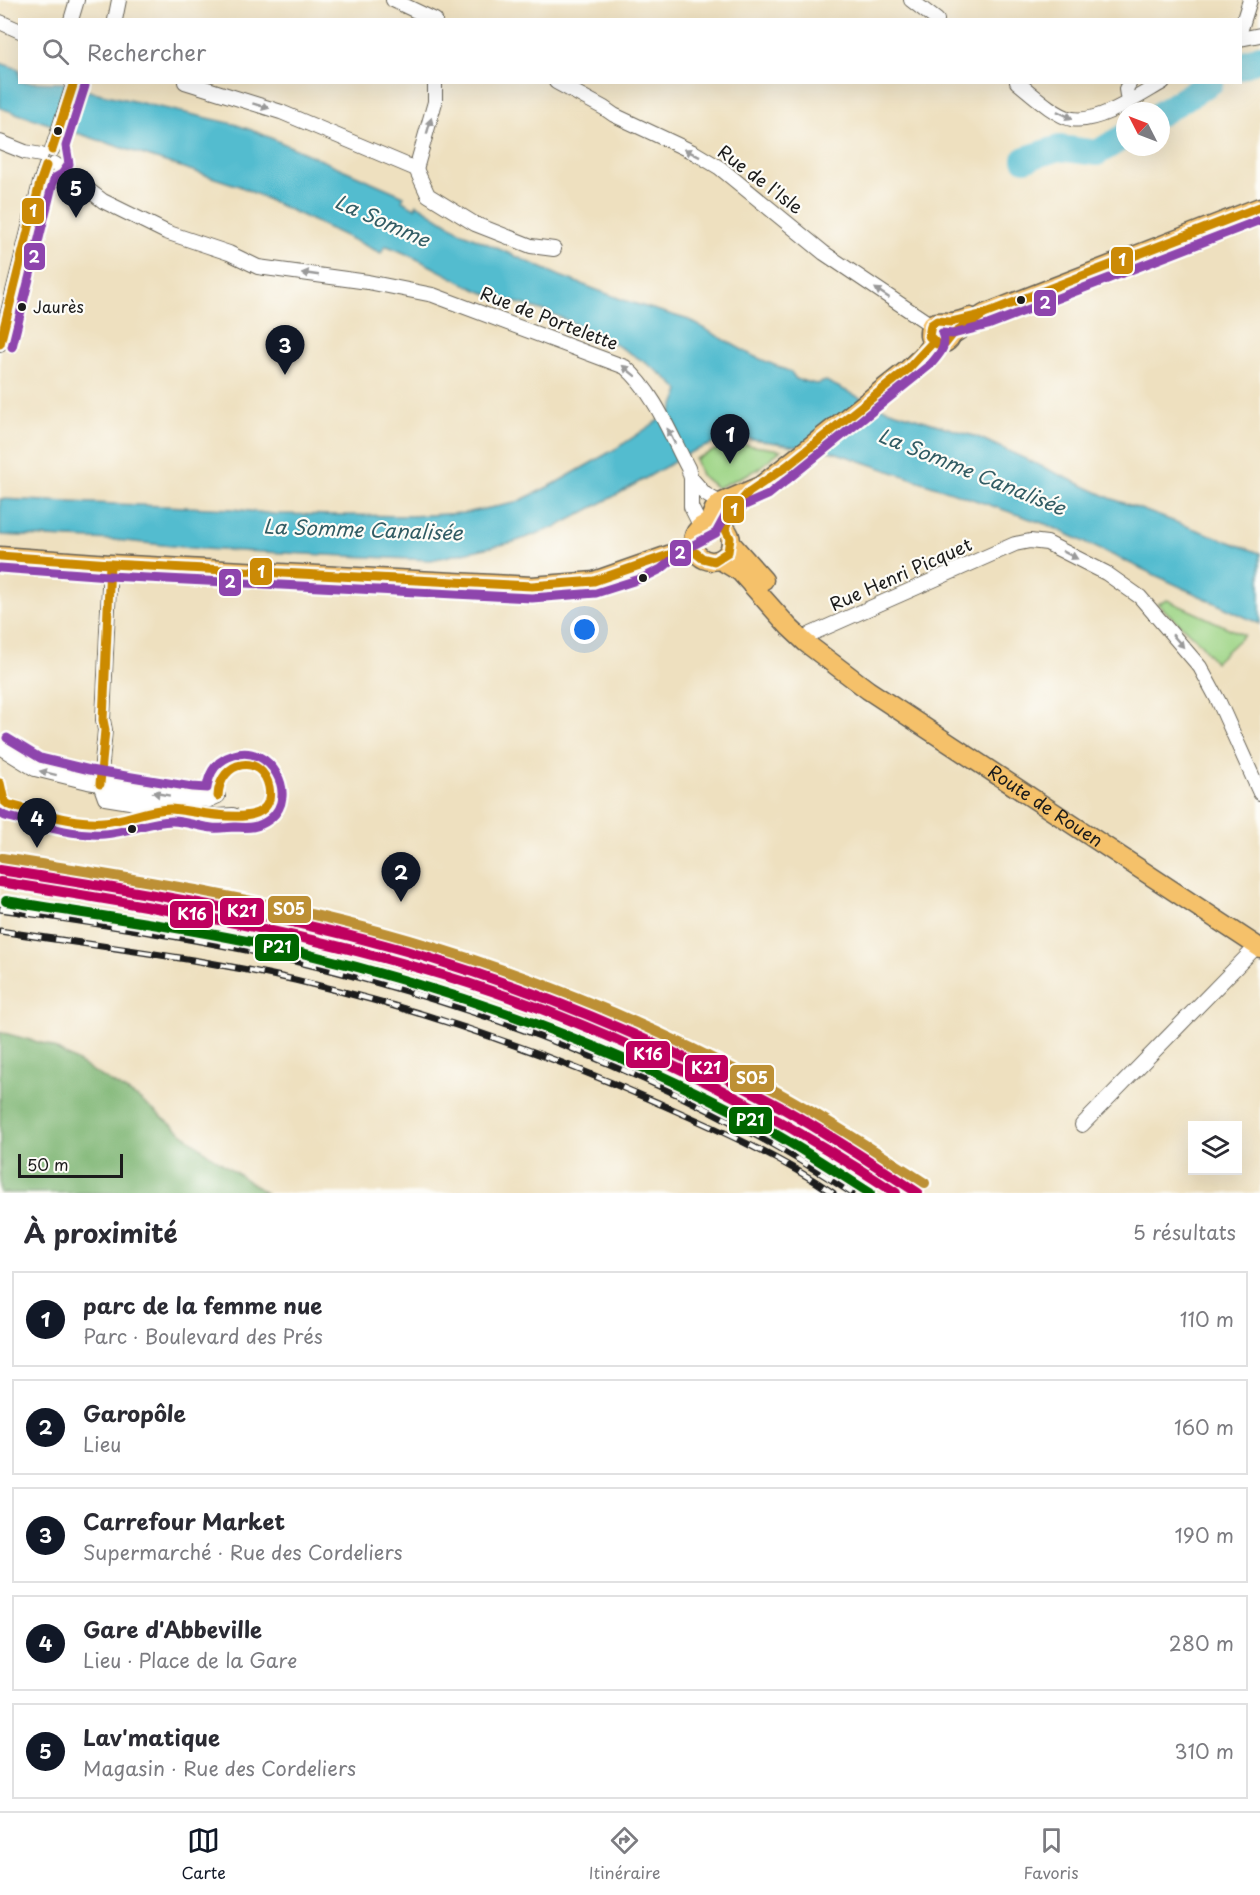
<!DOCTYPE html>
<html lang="fr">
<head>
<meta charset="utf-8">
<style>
  body { margin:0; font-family:"Playpen Sans",sans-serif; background:#f7f7f7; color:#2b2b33 }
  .controls { position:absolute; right:18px; bottom:18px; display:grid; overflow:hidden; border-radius:0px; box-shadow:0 6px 24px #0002 }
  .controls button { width:54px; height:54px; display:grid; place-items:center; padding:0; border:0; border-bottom:2px solid #e1e1e2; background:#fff; color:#2b2b33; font:30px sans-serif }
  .compass { position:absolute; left:1116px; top:102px; width:54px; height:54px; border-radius:50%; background:#fff; box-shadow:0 6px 24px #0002; rotate:312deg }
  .scale { position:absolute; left:18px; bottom:15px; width:105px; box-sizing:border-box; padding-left:6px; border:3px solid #1c1c1c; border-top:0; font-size:16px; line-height:21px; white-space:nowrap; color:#1c1c1c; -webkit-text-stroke:4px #fdfcf7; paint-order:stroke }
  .you { position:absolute; left:585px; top:630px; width:21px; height:21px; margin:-15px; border:4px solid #fff; border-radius:50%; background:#1a73e8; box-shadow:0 0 0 9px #1a73e833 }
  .badge { display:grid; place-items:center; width:39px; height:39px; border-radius:50%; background:#111827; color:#fff; font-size:20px; font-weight:700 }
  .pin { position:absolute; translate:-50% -50px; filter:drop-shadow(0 2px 3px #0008) }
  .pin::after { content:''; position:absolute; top:32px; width:21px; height:18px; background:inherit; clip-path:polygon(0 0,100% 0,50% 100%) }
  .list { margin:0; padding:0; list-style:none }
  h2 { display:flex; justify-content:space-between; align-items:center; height:78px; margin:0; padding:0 24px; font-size:26px }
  h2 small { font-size:20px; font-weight:400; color:#7c7c81 }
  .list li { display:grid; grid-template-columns:39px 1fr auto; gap:18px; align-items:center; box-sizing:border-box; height:96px; margin:0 12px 12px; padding:0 12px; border:2px solid #e1e1e2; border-radius:0px }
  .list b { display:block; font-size:22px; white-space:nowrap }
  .list p { margin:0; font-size:20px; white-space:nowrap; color:#7c7c81 }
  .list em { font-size:20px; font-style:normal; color:#7c7c81 }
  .icon { flex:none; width:33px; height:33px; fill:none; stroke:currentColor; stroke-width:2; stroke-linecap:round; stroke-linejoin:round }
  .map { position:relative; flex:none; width:1260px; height:1193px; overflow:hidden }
  .search { position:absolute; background:#fff; box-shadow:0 6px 24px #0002; left:18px; right:18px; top:18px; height:66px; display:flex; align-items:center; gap:15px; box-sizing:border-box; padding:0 21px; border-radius:0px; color:#7c7c81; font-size:22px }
  .sheet { height:618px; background:#fff }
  nav { display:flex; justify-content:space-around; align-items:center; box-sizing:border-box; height:84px; border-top:2px solid #e1e1e2; background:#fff; font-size:16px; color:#7c7c81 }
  nav a { display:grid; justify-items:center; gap:3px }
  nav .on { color:#111827 }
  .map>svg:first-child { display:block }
  .green { fill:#9fd587; stroke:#5e7852; stroke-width:1.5 }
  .forest { fill:#7fb674; stroke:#4e6948; stroke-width:1.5 }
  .water { fill:#52bccf; stroke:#376c76; stroke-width:1.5 }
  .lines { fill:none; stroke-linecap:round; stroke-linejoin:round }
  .river { stroke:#52bccf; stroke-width:26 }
  .minor-casing { stroke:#666155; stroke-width:16 }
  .major-casing { stroke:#666155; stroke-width:21 }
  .minor { stroke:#fff; stroke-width:14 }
  .major { stroke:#f5c16b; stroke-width:18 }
  .rail-casing { stroke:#1c1c1c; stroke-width:7 }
  .rail { stroke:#fdfcf7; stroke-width:4.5; stroke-dasharray:14; stroke-linecap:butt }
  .bus-1-casing { stroke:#fdfcf7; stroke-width:14 }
  .bus-2-casing { stroke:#fdfcf7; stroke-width:14 }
  .bus-1 { stroke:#cb8a06; stroke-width:9 }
  .bus-2 { stroke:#8e44ad; stroke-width:9 }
  .rail-1-casing { stroke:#fdfcf7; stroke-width:15 }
  .rail-2-casing { stroke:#fdfcf7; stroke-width:15 }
  .rail-3-casing { stroke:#fdfcf7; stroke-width:15 }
  .rail-4-casing { stroke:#fdfcf7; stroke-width:15 }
  .rail-1 { stroke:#bf005f; stroke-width:10 }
  .rail-2 { stroke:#bf005f; stroke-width:10 }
  .rail-3 { stroke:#bd9035; stroke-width:10 }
  .rail-4 { stroke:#060; stroke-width:10 }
  .oneway { fill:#999 }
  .bus-dot { fill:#1c1c1c; stroke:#fdfcf7; stroke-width:2 }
  .labels { text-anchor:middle; stroke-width:4.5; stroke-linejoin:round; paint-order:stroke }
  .bus-label { font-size:16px; fill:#1c1c1c; stroke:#fdfcf7; text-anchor:start }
  .street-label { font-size:18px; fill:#1c1c1c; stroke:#fdfcf7 }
  .water-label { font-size:20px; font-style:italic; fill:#325c64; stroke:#fdfcf7 }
  .line-badge { stroke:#fdfcf7; stroke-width:2 }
  .badge-label { font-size:16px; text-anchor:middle; font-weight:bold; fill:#fff }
</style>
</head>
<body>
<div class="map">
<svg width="1260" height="1193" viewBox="0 0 1260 1193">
  <rect width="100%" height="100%" fill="#fdfcf7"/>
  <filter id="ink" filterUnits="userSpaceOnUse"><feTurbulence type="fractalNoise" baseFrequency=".0167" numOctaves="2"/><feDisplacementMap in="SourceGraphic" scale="12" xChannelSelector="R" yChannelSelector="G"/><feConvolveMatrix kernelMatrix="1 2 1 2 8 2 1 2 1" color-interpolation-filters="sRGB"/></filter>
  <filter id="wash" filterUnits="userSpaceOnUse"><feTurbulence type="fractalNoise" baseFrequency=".008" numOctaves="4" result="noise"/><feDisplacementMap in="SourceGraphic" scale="24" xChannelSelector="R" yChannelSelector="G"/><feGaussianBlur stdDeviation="1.35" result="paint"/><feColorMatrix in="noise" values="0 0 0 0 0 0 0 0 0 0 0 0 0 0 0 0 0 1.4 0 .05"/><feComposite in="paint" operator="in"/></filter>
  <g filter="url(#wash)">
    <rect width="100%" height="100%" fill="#eee0bf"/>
    <g class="green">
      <path d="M732 443 781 450 758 469 717 488 701 475 695 459Z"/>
      <path d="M1167 600 1244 635 1215 662 1199 642 1158 604Z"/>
    </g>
    <path class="forest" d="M0 1032 49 1045 138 1098 210 1155 266 1193H0Z"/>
    <path class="water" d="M0 63 19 69 20 82 63 83 89 91 234 124 257 132 404 196 402 201 415 208 417 204 461 232 560 276 626 301 689 320 753 356 791 372 796 379 816 384 826 381 877 406 980 438 1110 498 1260 553V624L1048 525 834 452 733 436 691 452 620 493 558 526 514 542 431 560 201 549 115 540 0 535V499L233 509 274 514 411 516 464 513 515 503 554 484 617 448 671 412 680 391C653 361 585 327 547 312 524 303 499 300 477 290 447 276 418 257 387 246H385L381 253 239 186 0 108Z"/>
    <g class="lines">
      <g class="river">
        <path d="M1240 67 1260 57"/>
        <path d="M1161 113 1211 82"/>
        <path d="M1025 159 1059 148 1097 153 1125 136"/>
      </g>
    </g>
  </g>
  <g filter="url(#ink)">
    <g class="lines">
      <defs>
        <g id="minor">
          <path d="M393 0 435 20"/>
          <path d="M911 0 937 20"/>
          <path d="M71 20 77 0"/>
          <path d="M115 20 119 0"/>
          <path d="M0 22 20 31"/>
          <path d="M1240 32 1250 0"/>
          <path d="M1240 39 1260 35"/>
          <path d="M185 82 281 112 416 169 428 195 475 224 531 246 554 249"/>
          <path d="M556 82 604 108 614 115 695 153 720 168 824 253 931 325"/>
          <path d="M1017 82C1031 93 1055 116 1072 119 1098 124 1140 95 1163 82"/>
          <path d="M1128 102 1126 89 1130 82"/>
          <path d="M0 142 25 152 41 155"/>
          <path d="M52 150 74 82"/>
          <path d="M55 164 103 201 166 232 229 253 258 267 368 282 433 295 625 367C655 393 670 434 688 468L691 478V507L701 527"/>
          <path d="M416 169 435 102V82"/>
          <path d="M0 344 40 183 46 166"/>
          <path d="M691 478 705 494 720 503"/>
          <path d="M110 564 103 720 105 730 100 784 105 798 216 816 233 815"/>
          <path d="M804 641 811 634 1015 544 1030 541 1047 543 1106 573 1140 597 1200 667 1219 702 1260 793"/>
          <path d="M0 743 1 748 35 769 88 782 191 799 209 800 218 796"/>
          <path d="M1082 1125 1257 946"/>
        </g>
        <g id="major">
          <path d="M945 322 952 331C952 340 946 345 937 344L929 336C928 318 938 322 950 322 957 322 964 319 970 317"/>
          <path d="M952 335 984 314 1260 207"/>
          <circle cx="712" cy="542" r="19"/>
          <path d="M708 524 714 509 720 503 760 486 908 369 922 356 933 342"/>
          <path d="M731 543 764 580"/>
          <path d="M0 556 110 564 532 586 594 581 677 552 696 553"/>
          <path id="s1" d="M720 560 740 572 789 627 806 643 868 690 1260 948"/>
        </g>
      </defs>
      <use href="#minor" class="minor-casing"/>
      <use href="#major" class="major-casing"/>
      <use href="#minor" class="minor"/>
      <use href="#major" class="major"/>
      <defs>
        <g id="rail">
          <path d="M0 909C85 922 171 934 256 952 466 999 671 1074 852 1193"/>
          <path d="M0 931C98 946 198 958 295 980 420 1009 539 1050 656 1102 717 1129 777 1155 833 1193"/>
        </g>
      </defs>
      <use href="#rail" class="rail-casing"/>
      <use href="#rail" class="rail"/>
      <defs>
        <g id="bus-1">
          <path d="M52 150 74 82"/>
          <path d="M984 314 952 335 945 344H937L929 336 931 325 937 321 951 322Z"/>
          <path d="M984 314 1260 207"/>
          <path d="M0 344 40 183 46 166"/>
          <path d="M0 556 110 564 532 586 594 581 677 552 696 553 702 558 714 561 728 552 730 538 725 528 731 513 749 492 787 466 908 369 933 342"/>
          <path d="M0 783 4 801 9 805C40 812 71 824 103 822 126 821 147 809 170 809 193 809 278 836 269 787 262 753 220 759 218 796"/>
          <path d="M100 784 105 730 103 720 110 564"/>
        </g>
        <g id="bus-2">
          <path d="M12 347 52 186 55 178 62 174 69 164 66 146 85 86"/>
          <path d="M0 568 109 576 532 598 596 593 643 578 661 569 684 550 716 533 727 513 768 495 931 364C939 354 948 347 942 333L953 334 988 325 1260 220"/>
          <path d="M0 813 5 816C37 824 71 836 104 834 127 833 149 821 172 821 186 821 199 827 212 828 220 829 228 827 235 827 249 828 258 828 270 819 300 795 269 743 234 755 217 760 209 771 207 788L192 787 90 770 40 758 7 738"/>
        </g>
      </defs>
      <use href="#bus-1" class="bus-1-casing"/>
      <use href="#bus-2" class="bus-2-casing"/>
      <use href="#bus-1" class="bus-1"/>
      <use href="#bus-2" class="bus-2"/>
      <defs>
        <path id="rail-1" d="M0 870C143 892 287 915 426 957 550 995 670 1046 784 1109 830 1135 874 1164 918 1193"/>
        <path id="rail-2" d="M0 882C141 904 282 928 419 968 589 1017 749 1096 896 1193"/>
        <path id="rail-3" d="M2 858C145 880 290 903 430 946 555 984 675 1035 790 1099 836 1125 880 1154 925 1183"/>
        <path id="rail-4" d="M6 901C105 917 205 930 302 953 452 989 598 1041 735 1112 782 1136 826 1165 870 1193"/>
      </defs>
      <use href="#rail-1" class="rail-1-casing"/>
      <use href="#rail-2" class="rail-2-casing"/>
      <use href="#rail-3" class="rail-3-casing"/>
      <use href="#rail-4" class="rail-4-casing"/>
      <use href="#rail-1" class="rail-1"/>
      <use href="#rail-2" class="rail-2"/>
      <use href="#rail-3" class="rail-3"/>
      <use href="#rail-4" class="rail-4"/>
    </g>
    <defs><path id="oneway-solid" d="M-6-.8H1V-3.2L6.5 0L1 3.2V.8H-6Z" transform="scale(1.5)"/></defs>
    <g class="oneway">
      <use href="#oneway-solid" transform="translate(261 106) rotate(17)"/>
      <use href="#oneway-solid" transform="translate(1065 115) rotate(25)"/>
      <use href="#oneway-solid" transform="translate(429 126) rotate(-74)"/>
      <use href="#oneway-solid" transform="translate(692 153) rotate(-153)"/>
      <use href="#oneway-solid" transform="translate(310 274) rotate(-172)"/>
      <use href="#oneway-solid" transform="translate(882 293) rotate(-146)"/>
      <use href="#oneway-solid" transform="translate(629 371) rotate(-141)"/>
      <use href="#oneway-solid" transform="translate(671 436) rotate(-117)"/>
      <use href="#oneway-solid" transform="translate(1070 555) rotate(27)"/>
      <use href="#oneway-solid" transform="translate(1178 641) rotate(49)"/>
      <use href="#oneway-solid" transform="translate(48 773) rotate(-166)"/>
      <use href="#oneway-solid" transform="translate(161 794) rotate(-170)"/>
    </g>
  </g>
  <g class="bus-dot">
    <circle cx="58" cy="131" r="5"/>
    <circle cx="1021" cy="300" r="5"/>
    <circle cx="22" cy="307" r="5"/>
    <circle cx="643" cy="578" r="5"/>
    <circle cx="132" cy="829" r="5"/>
  </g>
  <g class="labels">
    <g class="bus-label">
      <text x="33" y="313">Jaurès</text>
    </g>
    <g class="street-label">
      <text transform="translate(760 180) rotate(37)" y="6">Rue de l'Isle</text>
      <text transform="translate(549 319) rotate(21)" y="6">Rue de Portelette</text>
      <text transform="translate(901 575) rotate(-24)" y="6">Rue Henri Picquet</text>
      <text dy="6" stroke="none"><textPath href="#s1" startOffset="410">Route de Rouen</textPath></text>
    </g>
    <g class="water-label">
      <text transform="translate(382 221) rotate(24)" y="7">La Somme</text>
      <text transform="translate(972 472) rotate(22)" y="7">La Somme Canalisée</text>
      <text transform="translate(363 530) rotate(2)" y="7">La Somme Canalisée</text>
    </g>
  </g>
  <g class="line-badge">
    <rect x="21" y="197" width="24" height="28" rx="6" fill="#cb8a06"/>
    <rect x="23" y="242" width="23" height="29" rx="6" fill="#8e44ad"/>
    <rect x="1110" y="246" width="24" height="29" rx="6" fill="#cb8a06"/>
    <rect x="1033" y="289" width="24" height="28" rx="6" fill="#8e44ad"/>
    <rect x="722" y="495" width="23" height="29" rx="6" fill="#cb8a06"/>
    <rect x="669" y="539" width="23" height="28" rx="6" fill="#8e44ad"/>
    <rect x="249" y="557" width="24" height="29" rx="6" fill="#cb8a06"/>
    <rect x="218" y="568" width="24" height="29" rx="6" fill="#8e44ad"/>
    <rect x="267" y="895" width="45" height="29" rx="6" fill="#bd9035"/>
    <rect x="219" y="897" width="46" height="29" rx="6" fill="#bf005f"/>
    <rect x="169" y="900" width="45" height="29" rx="6" fill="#bf005f"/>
    <rect x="254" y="933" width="46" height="29" rx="6" fill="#060"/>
    <rect x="625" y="1040" width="46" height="29" rx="6" fill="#bf005f"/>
    <rect x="684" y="1054" width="45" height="29" rx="6" fill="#bf005f"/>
    <rect x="729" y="1064" width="46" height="29" rx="6" fill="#bd9035"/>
    <rect x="728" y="1106" width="45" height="29" rx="6" fill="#060"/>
  </g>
  <g class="badge-label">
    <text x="33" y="217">1</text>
    <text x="34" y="263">2</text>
    <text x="1122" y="266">1</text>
    <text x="1045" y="309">2</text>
    <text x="734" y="516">1</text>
    <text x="680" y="559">2</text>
    <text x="261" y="578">1</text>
    <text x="230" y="588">2</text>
    <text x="289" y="915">S05</text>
    <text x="242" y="917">K21</text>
    <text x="192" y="920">K16</text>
    <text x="277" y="953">P21</text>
    <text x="648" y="1060">K16</text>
    <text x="706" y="1074">K21</text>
    <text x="752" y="1084">S05</text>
    <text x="750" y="1126">P21</text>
  </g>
</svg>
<div class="controls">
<button><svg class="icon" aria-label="layers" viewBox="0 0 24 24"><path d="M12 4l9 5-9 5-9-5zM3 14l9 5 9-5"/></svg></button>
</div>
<svg class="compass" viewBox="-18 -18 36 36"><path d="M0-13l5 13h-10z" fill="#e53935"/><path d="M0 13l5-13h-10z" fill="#7c7c81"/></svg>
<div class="scale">50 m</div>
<div class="you"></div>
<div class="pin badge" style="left:730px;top:464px">1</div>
<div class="pin badge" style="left:401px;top:902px">2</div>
<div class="pin badge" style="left:285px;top:375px">3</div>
<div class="pin badge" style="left:37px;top:848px">4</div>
<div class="pin badge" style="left:76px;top:218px">5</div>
<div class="search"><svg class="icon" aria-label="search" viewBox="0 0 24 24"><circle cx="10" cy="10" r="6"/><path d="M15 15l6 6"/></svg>Rechercher</div>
</div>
<section class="sheet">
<h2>À proximité<small>5 résultats</small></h2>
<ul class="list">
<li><span class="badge">1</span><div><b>parc de la femme nue</b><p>Parc · Boulevard des Prés</p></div><em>110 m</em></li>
<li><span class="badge">2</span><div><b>Garopôle</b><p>Lieu</p></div><em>160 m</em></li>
<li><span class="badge">3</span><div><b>Carrefour Market</b><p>Supermarché · Rue des Cordeliers</p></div><em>190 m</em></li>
<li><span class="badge">4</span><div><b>Gare d'Abbeville</b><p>Lieu · Place de la Gare</p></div><em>280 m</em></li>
<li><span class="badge">5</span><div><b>Lav'matique</b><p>Magasin · Rue des Cordeliers</p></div><em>310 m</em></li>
</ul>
</section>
<nav>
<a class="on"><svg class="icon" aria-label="map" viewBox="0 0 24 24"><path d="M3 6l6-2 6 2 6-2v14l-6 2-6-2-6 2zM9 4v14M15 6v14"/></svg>Carte</a>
<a><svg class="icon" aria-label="directions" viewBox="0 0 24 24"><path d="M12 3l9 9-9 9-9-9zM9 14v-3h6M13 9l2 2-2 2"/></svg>Itinéraire</a>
<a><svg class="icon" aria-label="saved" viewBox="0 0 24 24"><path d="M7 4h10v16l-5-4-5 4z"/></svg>Favoris</a>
</nav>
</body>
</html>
